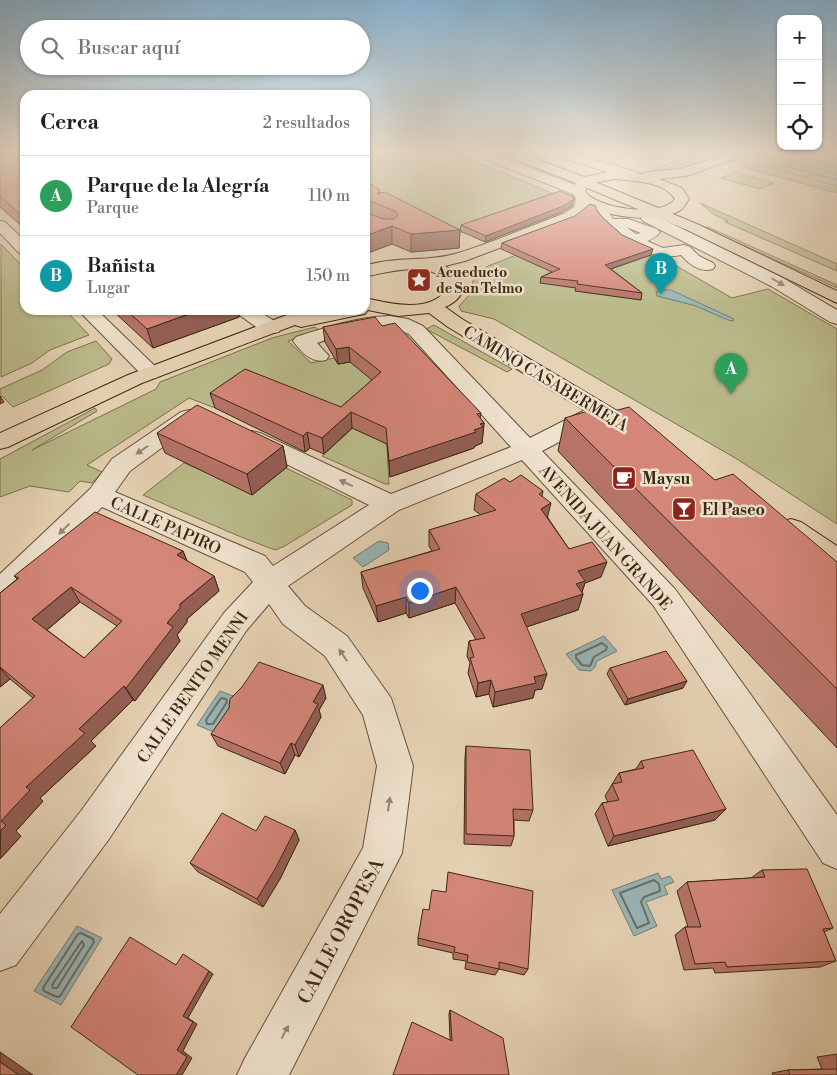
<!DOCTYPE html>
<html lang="es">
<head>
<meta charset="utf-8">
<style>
  body { margin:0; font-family:"Libre Bodoni",serif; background:#f2f2f2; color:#222 }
  .controls { position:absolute; right:15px; top:15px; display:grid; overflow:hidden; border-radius:10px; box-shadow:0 1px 4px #0004 }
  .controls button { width:45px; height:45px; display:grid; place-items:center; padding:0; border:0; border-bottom:1px solid #e0e0e0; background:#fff; color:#222; font:25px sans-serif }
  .you { position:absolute; left:419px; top:590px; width:18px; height:18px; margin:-12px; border:4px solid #fff; border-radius:50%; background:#1a73e8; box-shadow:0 0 0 8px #1a73e833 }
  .badge { display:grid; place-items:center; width:32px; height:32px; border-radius:50%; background:#d93025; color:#fff; font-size:16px; font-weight:700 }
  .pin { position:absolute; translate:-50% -41px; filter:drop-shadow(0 1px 2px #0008) }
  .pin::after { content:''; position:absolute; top:26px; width:18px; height:15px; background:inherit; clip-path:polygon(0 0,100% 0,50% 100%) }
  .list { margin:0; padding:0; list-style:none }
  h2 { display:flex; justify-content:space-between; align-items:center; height:65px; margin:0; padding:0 20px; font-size:21px }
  h2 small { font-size:16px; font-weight:400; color:#767676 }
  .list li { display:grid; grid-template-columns:32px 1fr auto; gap:15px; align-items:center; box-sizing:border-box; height:80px; padding:0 20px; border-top:1px solid #e0e0e0 }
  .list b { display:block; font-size:19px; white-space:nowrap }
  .list p { margin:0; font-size:16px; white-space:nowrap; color:#767676 }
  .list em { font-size:16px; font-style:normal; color:#767676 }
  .icon { flex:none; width:28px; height:28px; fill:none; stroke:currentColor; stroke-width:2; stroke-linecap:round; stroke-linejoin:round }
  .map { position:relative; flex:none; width:837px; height:1075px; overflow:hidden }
  .search { position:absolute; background:#fff; box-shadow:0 1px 4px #0004; left:20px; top:20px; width:350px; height:55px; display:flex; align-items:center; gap:12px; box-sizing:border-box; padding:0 18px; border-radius:28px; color:#767676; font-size:19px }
  .panel { position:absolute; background:#fff; box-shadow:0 1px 4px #0004; left:20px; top:90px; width:350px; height:225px; border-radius:15px }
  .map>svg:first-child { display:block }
  .green { fill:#baba8a; stroke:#7c714e }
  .water { fill:#99b6b6; stroke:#747d74 }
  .pier { fill:#e6d2b4 }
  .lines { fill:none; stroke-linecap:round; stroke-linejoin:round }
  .shore-far1 { stroke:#6b6f64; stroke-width:1 }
  .shore { stroke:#6b6f64; stroke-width:2 }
  .minor-casing { stroke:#67523a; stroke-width:2 }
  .major-casing { stroke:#3d2812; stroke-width:2 }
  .highway-casing { stroke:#3d2812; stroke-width:2 }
  .minor { fill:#efe2ce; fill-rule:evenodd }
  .major { fill:#e6d2b4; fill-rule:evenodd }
  .highway { fill:#e6d2b4; fill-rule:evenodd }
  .wall { fill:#b67368; stroke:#3d2812; fill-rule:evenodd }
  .shaded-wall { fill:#945e55; stroke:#3d2812 }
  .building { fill:#d48679; stroke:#3d2812; fill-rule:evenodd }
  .oneway { fill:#968570 }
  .labels { text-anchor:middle; stroke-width:5; stroke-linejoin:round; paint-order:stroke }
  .far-poi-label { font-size:14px; font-weight:bold; fill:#3d2812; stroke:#efe2ce; text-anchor:start }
  .street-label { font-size:16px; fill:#3d2812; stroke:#efe2ce }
  .poi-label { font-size:16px; font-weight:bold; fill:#3d2812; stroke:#efe2ce; text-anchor:start }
  .near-street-label { font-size:19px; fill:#3d2812; stroke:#efe2ce }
</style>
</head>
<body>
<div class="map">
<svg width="837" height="1075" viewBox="0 0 837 1075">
  <rect width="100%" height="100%" fill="#e6d2b4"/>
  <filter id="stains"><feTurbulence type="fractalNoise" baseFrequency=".004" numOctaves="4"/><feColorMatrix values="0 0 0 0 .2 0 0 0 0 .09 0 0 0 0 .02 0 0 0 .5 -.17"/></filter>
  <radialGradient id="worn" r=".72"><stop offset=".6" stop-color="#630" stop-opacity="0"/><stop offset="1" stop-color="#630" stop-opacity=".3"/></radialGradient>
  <g class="green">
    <path d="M365 153H455L573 202 485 235 428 228 365 194Z"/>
    <path d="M694 153 706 156 692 158 696 160 665 170 649 172Z"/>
    <path d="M753 162 837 186V193L743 167Z"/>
    <path d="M736 172 774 183 760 189 721 178Z"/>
    <path d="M700 203 837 264V271L725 222 728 221 715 215Z"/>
    <path d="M708 227 837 285V288L705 228Z"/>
    <path d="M1 244 25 269V310H65L89 335 50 350 32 363 1 377Z"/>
    <path d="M542 245 661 257 732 298 768 289 837 329V524L737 459 494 319 461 311 459 306 471 293 473 281 479 273 488 266Z"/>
    <path d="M434 325 512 369 507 372 426 329Z"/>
    <path d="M315 327 320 331 288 341 311 363 334 358 338 364 358 360 380 386 331 420 244 388 215 408 189 398 87 465 102 472 92 483 80 481 69 492 30 486 0 497V459L95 408 97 411 32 450 156 389 160 382 272 338Z"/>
    <path d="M96 341 112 359 109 364 13 407 2 396 0 397V389L42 370 67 352Z"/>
    <path d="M353 428 385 443 387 447 389 484H385L322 456Z"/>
    <path d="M184 463 198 469 286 468 352 500V505L283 547 275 550 241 537 143 495Z"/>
  </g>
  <g class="water">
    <path d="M718 153H837V186Z"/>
    <path d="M662 290H671L734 319 733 321 728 320 696 306 657 296 656 292Z"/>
    <path d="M379 541 388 543 389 550 363 567 353 558Z"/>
    <path d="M604 636 617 651 597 661 595 667 591 671 579 670 566 654Z"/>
    <path d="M220 691 236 697 214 732 197 725Z"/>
    <path d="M658 873 661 879 670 876 674 882 664 886 668 894 646 902 657 926 634 936 612 890Z"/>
    <path d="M77 926 102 938 61 1005 34 991Z"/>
  </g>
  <path class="pier" d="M716 153H779L750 164Z"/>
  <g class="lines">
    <g class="shore-far1">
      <path d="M761 153 837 174"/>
      <path d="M789 153 837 166"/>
      <path d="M746 155 837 180"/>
    </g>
    <g class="shore">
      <path d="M602 643 607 647 606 650 594 657 590 666 582 665 576 658V655Z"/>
      <path d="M221 698 226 699 227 702 213 724H207L206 720Z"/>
      <path d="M654 880 659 884 660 891 644 897 641 902 649 923 637 928 620 893Z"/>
      <path d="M81 933 93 939 94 942 60 996 57 997 44 991 43 988 78 934Z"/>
      <path d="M82 941 84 945 57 988H53L52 985Z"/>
    </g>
    <defs>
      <g id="minor">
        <path d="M474 153H490L583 188 585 191 583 194H573L476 156Z"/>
        <path d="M555 153H572L639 173 640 176 634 180 629 179 557 156Z"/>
        <path d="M655 208 660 209 662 212 658 217 783 278 837 310V324L830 322 771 286 643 221 641 218 650 209Z"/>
        <path d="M603 210 608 211 613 219H628L657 229 660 232C656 237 653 239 647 241L663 248 684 245 690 247 699 256 713 263 715 266 713 269C700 273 689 264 681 255 650 262 612 239 596 214L598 211ZM626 227 641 233 636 234Z"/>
        <path d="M0 221 5 222 25 241V255L19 253 0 233Z"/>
        <path d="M78 310H97L158 369 161 373 158 377 151 379 144 377Z"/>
        <path d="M235 310H257L279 324 281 328 279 332C264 336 250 322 238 314Z"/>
        <path d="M390 316 408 319 423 326 530 438 587 409 595 407 603 409 606 414 603 419 542 451 675 589 837 815V869L823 863 653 605 522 460 399 510 288 586 305 606 347 636 391 698 413 766 402 853 289 1075H237L245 1058 363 848 377 766 363 715 325 656 283 624 269 604 246 631 109 839 16 965 0 971V914L81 811 224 613 253 582 245 572 102 507 11 600 0 604V574L90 489 112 459 181 412 189 410 197 412 200 417 197 422 130 471 115 492 265 556 273 566 369 505 244 443 240 438 244 433 252 431 260 433 391 494 511 447 409 334C377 320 348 333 317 343L329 356 326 360C312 364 301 352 293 341L296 337C327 327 357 317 390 316Z"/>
      </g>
      <g id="major">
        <path d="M504 153H520L584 177 614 171 642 174 647 172 680 169 729 153H746L744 156 686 176 659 179 682 188 689 199C686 203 684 209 679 211 655 224 613 216 588 208L586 212 573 220 465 261 445 266C466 278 470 296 445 307L462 319 646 428 650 433 646 438 638 440 630 438 448 327 429 313 398 316 368 310 365 314 359 315 301 327 295 325 142 383 8 447 0 449V433L128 375 300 310H365V298C388 303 429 314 446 290 444 257 385 272 365 277V266C395 256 426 262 455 254 492 243 527 227 563 214L574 207 576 199 571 191 576 183 506 156ZM614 179C633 181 664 181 675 199 662 218 596 209 585 191L588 184Z"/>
        <path d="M791 519 801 522 837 546V572L827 569 807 552 781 536 777 529 781 522Z"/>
      </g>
      <path id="highway" d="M583 177 697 224 837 291V303L687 230 578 184 577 181 578 178Z"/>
    </defs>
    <use href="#minor" class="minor-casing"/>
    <use href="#major" class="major-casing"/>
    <use href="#highway" class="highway-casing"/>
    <use href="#minor" class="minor"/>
    <use href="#major" class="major"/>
    <use href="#highway" class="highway"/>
  </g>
  <g class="wall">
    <path d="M0 153H25V229L0 207Z"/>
    <path d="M365 181 380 193 460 230 459 248 411 252 392 244 365 254Z"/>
    <path d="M572 206 562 212 485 242 460 231 461 225Z"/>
    <path d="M596 209 603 218 622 235 651 255 611 269 642 293 641 300 575 291 576 288 540 283 541 277 552 272 501 249 502 243Z"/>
    <path d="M112 310H238L239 317 153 348Z"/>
    <path d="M382 326 481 413 480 418 484 423 482 443 475 446 474 448 390 477 387 444 352 428 324 454 310 448 305 452 215 408 210 393 341 407 372 380 350 362 338 364 325 342 323 327Z"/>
    <path d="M603 414 715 480 837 562V748L558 451 565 418Z"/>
    <path d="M157 433 283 446 287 467 252 495 165 453Z"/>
    <path d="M510 482 543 491 542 496 548 518 569 549 601 577 585 583 582 592 583 594 578 610 526 627 542 689 535 690 533 698 493 707 489 694 476 697 468 673 470 663 467 656 469 641 476 640 455 603 409 618 406 613 378 622 363 588 361 572 432 551 429 546V530L481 515 474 510 476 494Z"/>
    <path d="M183 551 187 561 214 576 219 591 187 619V622L177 635 180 641 135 701 133 700 91 741 96 746 40 798 43 801 16 831 21 836 0 859V728L33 698 10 679 0 687V593L17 579 14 576ZM80 602 117 626 84 658 47 630Z"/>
    <path d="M610 668 683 688 625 705 607 674Z"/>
    <path d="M326 698 319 710 321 717 299 757 295 755 285 774 218 746 211 734Z"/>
    <path d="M466 746 533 810 529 821 514 820V836L511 846 464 844 465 758Z"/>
    <path d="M641 761 715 820 608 846 595 814 602 803 608 802 605 796 619 773 636 769Z"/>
    <path d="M295 830 299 840 280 879 263 907 198 872 190 863 256 831Z"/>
    <path d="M762 870 833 928 824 932 836 961 820 967 715 973 713 968 684 970 675 935 685 927H688L677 891 687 882 751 878Z"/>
    <path d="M446 892 528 969 524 975 499 969 495 975 465 969 466 961 453 959V953L418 945V938L429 910Z"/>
    <path d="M450 1010 509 1075 450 1040 449 1014Z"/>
    <path d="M837 1054V1075H773L772 1073 788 1070 822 1069 817 1057Z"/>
  </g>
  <g class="shaded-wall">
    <path d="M574 197 572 206 562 212 485 242 486 236Z"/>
    <path d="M392 226V244L365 254V236Z"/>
    <path d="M460 230 459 248 411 252V234Z"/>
    <path d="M653 249 651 255 604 271 605 265Z"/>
    <path d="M200 310H238L239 317 153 348 147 329Z"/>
    <path d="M349 347 350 362 338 364 336 349Z"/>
    <path d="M0 396 4 402 0 404Z"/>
    <path d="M351 412 352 428 324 454 322 438Z"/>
    <path d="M484 423 482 443 475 446 474 448 390 477 389 461 474 430 480 424Z"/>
    <path d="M307 432 310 448 305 452 303 436Z"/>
    <path d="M283 446 287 467 252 495 247 474Z"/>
    <path d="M551 503 547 519 541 509Z"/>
    <path d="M183 551 189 566 177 555Z"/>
    <path d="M607 562 601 577 585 583 581 595 583 594 578 610 517 630 521 614 578 571Z"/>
    <path d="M214 576 219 591 187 619V622L177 635 180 641 135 701 126 688 180 604Z"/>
    <path d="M71 587 80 602 43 633 32 619Z"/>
    <path d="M456 587 455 603 409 618V603Z"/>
    <path d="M406 597V613L378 622 376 606Z"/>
    <path d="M0 668 10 679 0 687Z"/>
    <path d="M547 674 542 689 535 690 533 698 493 707 495 692 534 677Z"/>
    <path d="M491 680 489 694 476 697 478 683Z"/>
    <path d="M687 681 683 688 625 705 628 699Z"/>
    <path d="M323 685 326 698 319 710 321 717 299 757 295 745 313 702Z"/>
    <path d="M124 686 133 700 91 741 96 746 40 798 43 801 16 831 21 836 0 859 1 821 26 787 79 729Z"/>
    <path d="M291 743 295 755 285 774 280 763Z"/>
    <path d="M726 809 715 820 608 846 614 836Z"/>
    <path d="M295 830 299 840 280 879 263 907 257 899Z"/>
    <path d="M209 971 213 974 188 1018 197 1024 183 1051 192 1058 182 1075H176L177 1050 183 1016Z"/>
    <path d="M0 1052 33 1075H19L0 1062Z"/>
  </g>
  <g class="building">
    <path d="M0 153H25V219L0 196Z"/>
    <path d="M365 181 380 190 377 194 385 192 460 230 411 234 392 226 365 236V212L383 219H394L398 215 395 211 365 199Z"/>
    <path d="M560 191 574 197 573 200 563 206 486 236 461 225Z"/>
    <path d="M590 204 596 206V209L603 218 622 235 653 249 605 265 642 293 577 284 578 281 541 277 560 269 502 243 575 216Z"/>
    <path d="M126 310H200L147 329Z"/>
    <path d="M375 317 382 326 395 323 481 413 477 414 484 423 480 424 483 427 474 430 476 432 389 461 386 428 351 412 322 438 307 432 303 436 210 393 245 369 341 407 381 372 349 347 336 349 323 327Z"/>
    <path d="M197 405 283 446 247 474 157 433Z"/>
    <path d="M629 407 715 480 733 474 837 562V689L565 418 597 408 603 414Z"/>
    <path d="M521 475 543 491 539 494 551 503 541 509 569 549 592 542 607 562 578 571 585 581 576 584 583 594 521 614 547 674 534 677 536 683 495 692 491 680 478 683 470 658 474 657 469 641 485 638 456 587 409 603 406 597 376 606 361 572 440 549 429 530 496 510 476 494 504 478 510 482Z"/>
    <path d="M95 512 183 551 177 555 214 576 180 604V608L167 623 173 627 126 688 124 686 79 729 85 733 26 787 30 790 1 821 6 825 0 831V728L35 696 0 667V593L19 578 14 576ZM71 587 122 621 84 658 32 619Z"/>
    <path d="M666 651 687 681 628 699 610 668Z"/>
    <path d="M259 662 323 685 313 702 318 704 295 745 291 743 280 763 211 734 229 708 230 699 242 687Z"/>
    <path d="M466 746 530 750 533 810 513 809 514 836 466 834Z"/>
    <path d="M693 750 726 809 614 836 602 803 619 800 612 784 622 782 619 773 644 768 641 761Z"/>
    <path d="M222 813 256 831 265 816 295 830 275 869 257 899 190 863Z"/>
    <path d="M807 869 833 928 823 929 836 961 727 967 725 962 695 964 685 927H701L687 882 765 877 762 870Z"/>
    <path d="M448 872 533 891 528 969 499 962V969L467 962 468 955 454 952 455 947 418 938 423 909 429 910 432 890 446 892Z"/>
    <path d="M130 937 176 965 183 954 209 971 183 1016 193 1022 177 1050 187 1057 176 1075H138L71 1027Z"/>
    <path d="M450 1010 503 1038 509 1075H393L412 1022 452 1041Z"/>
    <path d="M0 1062 19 1075H0Z"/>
    <path d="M837 1069V1075H790L788 1070Z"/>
  </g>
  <defs><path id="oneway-solid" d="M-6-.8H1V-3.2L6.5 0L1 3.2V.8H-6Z" transform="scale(1.25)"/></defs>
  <g class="oneway">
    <use href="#oneway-solid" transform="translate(778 282) rotate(30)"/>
    <use href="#oneway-solid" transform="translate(142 450) rotate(145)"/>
    <use href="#oneway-solid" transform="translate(346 483) rotate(-155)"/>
    <use href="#oneway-solid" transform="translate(64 529) rotate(136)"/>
    <use href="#oneway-solid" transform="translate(343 655) rotate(-124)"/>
    <use href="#oneway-solid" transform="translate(389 804) rotate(-82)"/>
    <use href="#oneway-solid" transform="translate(285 1032) rotate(-62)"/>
  </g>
  <linearGradient id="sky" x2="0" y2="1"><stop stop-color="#88b5d4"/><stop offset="0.5" stop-color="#f4ebdd"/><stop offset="1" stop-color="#f4ebdd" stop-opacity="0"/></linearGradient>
  <rect width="837" height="303" fill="url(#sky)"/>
  <defs>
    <symbol id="sight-square" viewBox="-11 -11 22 22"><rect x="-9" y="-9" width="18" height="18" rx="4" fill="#8f2418" stroke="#efe2ce"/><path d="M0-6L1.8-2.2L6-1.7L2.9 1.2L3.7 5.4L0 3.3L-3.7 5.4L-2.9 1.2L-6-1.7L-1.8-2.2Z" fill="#fff"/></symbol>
    <symbol id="cafe-square" viewBox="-11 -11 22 22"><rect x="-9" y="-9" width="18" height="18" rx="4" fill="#8f2418" stroke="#efe2ce"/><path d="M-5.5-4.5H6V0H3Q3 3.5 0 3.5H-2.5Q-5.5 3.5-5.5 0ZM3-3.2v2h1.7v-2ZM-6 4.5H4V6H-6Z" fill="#fff"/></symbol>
    <symbol id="bar-square" viewBox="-11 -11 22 22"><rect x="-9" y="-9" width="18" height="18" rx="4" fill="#8f2418" stroke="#efe2ce"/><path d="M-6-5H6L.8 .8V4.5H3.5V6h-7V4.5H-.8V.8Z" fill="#fff"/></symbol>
  </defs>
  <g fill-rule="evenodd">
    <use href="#sight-square" x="405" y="266" width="28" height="28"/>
    <use href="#cafe-square" x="610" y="464" width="28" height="28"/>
    <use href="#bar-square" x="670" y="495" width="28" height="28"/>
  </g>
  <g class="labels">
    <g class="far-poi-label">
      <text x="436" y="277">Acueducto<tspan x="436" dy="16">de San Telmo</tspan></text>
    </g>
    <g class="street-label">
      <text transform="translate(546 378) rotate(31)" y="6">CAMINO CASABERMEJA</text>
      <text transform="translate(166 525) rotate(24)" y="6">CALLE PAPIRO</text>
      <text transform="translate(606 537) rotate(48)" y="6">AVENIDA JUAN GRANDE</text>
      <text transform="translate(192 687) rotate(-55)" y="6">CALLE BENITO MENNI</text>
    </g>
    <g class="poi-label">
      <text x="642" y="484">Maysu</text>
      <text x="702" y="515">El Paseo</text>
    </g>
    <g class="near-street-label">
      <text transform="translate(340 931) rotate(-62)" y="7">CALLE OROPESA</text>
    </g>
  </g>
  <rect width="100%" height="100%" filter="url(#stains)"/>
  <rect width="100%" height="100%" fill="url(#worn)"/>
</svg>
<div class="controls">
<button>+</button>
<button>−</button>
<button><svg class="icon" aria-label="locate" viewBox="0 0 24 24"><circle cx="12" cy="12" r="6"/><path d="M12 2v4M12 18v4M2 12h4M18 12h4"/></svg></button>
</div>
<div class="you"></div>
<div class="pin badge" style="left:731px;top:394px;background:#2e9e5b">A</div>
<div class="pin badge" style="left:661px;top:294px;background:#0f9aa8">B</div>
<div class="search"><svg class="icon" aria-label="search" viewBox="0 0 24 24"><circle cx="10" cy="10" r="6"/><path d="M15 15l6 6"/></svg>Buscar aquí</div>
<section class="panel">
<h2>Cerca<small>2 resultados</small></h2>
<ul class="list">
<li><span class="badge" style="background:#2e9e5b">A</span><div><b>Parque de la Alegría</b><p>Parque</p></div><em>110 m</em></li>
<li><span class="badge" style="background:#0f9aa8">B</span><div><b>Bañista</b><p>Lugar</p></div><em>150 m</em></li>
</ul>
</section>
</div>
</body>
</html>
